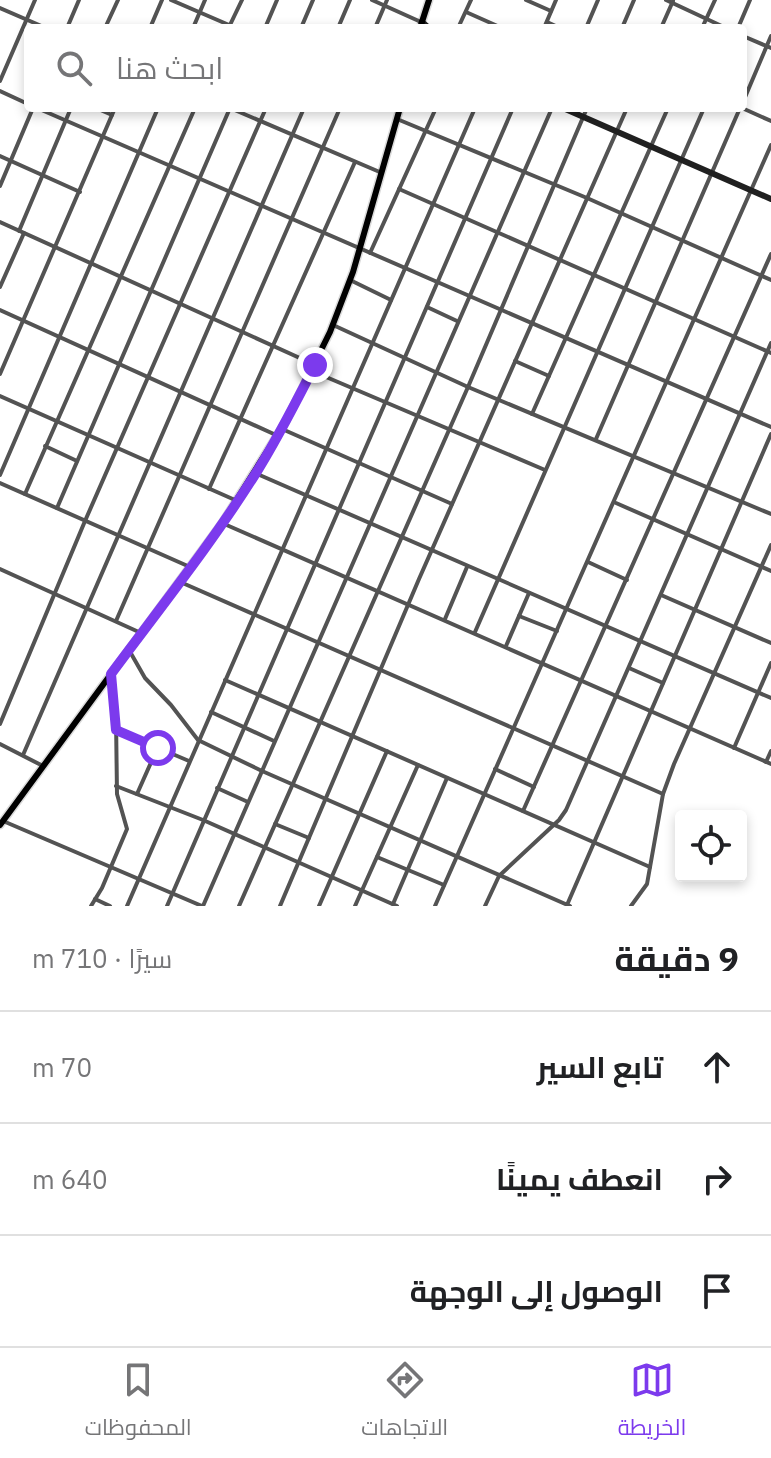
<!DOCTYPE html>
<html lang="ar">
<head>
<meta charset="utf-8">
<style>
  body { margin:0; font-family:"IBM Plex Sans",Cairo,sans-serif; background:#f6f6f6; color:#202124; direction:rtl }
  .controls { position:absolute; right:24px; bottom:24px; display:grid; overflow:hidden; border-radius:8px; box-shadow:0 4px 12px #0003 }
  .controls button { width:72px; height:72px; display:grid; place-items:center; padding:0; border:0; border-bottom:2px solid #e0e0e0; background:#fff; color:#202124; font:40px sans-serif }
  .stop { position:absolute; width:24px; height:24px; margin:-18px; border:6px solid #7c3aed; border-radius:50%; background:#fff }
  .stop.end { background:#7c3aed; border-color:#fff; box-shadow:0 2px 8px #0008 }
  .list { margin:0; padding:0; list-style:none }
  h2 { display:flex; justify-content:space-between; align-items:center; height:104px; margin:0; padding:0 32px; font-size:34px }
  h2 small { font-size:26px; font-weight:400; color:#757577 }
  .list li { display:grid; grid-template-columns:52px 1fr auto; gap:24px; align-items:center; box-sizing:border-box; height:112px; padding:0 32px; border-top:2px solid #e0e0e0 }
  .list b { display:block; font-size:30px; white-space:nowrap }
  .list em { font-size:26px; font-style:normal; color:#757577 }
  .icon { flex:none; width:44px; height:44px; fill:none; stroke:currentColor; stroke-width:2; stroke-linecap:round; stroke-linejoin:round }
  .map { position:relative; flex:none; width:771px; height:906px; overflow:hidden; direction:ltr }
  .search { position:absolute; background:#fff; box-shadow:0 4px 12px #0003; left:24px; right:24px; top:24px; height:88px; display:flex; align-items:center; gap:20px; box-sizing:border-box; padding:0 28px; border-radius:8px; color:#757577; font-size:30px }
  .sheet { height:440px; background:#fff }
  nav { display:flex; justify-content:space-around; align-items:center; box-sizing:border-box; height:112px; border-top:2px solid #e0e0e0; background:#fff; font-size:22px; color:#757577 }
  nav a { display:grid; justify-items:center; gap:4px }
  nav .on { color:#7c3aed }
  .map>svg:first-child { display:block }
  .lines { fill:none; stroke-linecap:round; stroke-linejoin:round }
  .primary-casing { stroke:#dbdbdb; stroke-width:9 }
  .street { stroke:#535353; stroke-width:4 }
  .secondary { stroke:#202020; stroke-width:6 }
  .primary { stroke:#000; stroke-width:6 }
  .route { stroke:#7c3aed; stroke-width:10 }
</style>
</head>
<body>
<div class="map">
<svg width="771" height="906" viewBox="0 0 771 906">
  <rect width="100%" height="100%" fill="#fff"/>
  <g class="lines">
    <defs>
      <g id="primary">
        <path d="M420 28 429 0"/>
        <path d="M0 825 222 523 286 421 330 332 353 272 400 108"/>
      </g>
    </defs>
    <use href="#primary" class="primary-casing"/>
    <g class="street">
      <path d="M171 0 236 28"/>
      <path d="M372 0 421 22"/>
      <path d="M526 0 551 11"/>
      <path d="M666 0 726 28"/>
      <path d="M0 8 46 28"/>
      <path d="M466 12 502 28"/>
      <path d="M547 22 560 28"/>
      <path d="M229 27 242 0"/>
      <path d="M67 28 79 0"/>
      <path d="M105 28 118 0"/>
      <path d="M150 28 162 0"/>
      <path d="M193 28 205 0"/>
      <path d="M265 28 277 0"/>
      <path d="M301 28 313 0"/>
      <path d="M338 28 350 0"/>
      <path d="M375 28 387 0"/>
      <path d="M458 28 471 0"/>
      <path d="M544 28 556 0"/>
      <path d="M586 28 598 0"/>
      <path d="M622 28 634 0"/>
      <path d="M661 28 673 1"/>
      <path d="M702 28 715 0"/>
      <path d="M738 28 750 0"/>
      <path d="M743 36 771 48"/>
      <path d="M0 81 35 0"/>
      <path d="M0 91 28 104"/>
      <path d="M743 102 771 36"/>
      <path d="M37 108 771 427"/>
      <path d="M96 108 112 115"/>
      <path d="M230 108 382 173"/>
      <path d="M742 108 771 121"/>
      <path d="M397 119 587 198 771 280"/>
      <path d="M0 156 80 192"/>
      <path d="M0 186 33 108"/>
      <path d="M399 189 771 353"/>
      <path d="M0 222 313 364"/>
      <path d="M19 231 71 108"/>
      <path d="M370 253 436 108"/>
      <path d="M350 280 391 300"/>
      <path d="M0 287 24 233"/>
      <path d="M427 307 457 321"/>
      <path d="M0 310 276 435"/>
      <path d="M333 325 468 387 771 514"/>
      <path d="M515 361 549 376"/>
      <path d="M312 371 545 470"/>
      <path d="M0 374 115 108"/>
      <path d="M0 396 235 500"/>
      <path d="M532 414 668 108"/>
      <path d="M282 429 452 504"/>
      <path d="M596 439 740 108"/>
      <path d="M45 446 77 461"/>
      <path d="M255 473 771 698"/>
      <path d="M0 475 158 108"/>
      <path d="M0 483 190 567"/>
      <path d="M209 489 355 162"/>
      <path d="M25 494 195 108"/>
      <path d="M616 503 771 571"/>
      <path d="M57 508 230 108"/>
      <path d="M222 523 771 764"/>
      <path d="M588 562 627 580"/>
      <path d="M0 569 141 633"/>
      <path d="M178 581 663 794"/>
      <path d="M661 595 771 643"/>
      <path d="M519 616 557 631"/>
      <path d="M445 619 467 567"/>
      <path d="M116 621 340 108"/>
      <path d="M475 632 704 108"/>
      <path d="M506 646 529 593"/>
      <path d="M129 650 145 678 171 705 198 740 262 771 570 906"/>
      <path d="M629 668 663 683"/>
      <path d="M225 680 650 867"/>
      <path d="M211 712 274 741"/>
      <path d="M0 724 85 521 266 108"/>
      <path d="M116 730 189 761"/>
      <path d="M0 744 43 766"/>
      <path d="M734 748 771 663"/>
      <path d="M23 755 304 108"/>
      <path d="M766 762 771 751"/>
      <path d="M495 769 534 787"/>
      <path d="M116 786 203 820 397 906"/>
      <path d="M217 788 248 802"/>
      <path d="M137 794 157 749"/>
      <path d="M523 811 771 254"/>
      <path d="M3 821 202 906"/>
      <path d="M275 824 309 838"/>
      <path d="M377 857 444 885"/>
      <path d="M95 899 110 906"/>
      <path d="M393 904 447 778"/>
      <path d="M567 905 771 434"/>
      <path d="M91 906 102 888 127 829 117 794 116 718 111 676"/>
      <path d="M127 906 475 108"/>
      <path d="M167 906 513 108"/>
      <path d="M203 906 552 108"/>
      <path d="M239 906 468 387 587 108"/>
      <path d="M280 906 419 579 627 108"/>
      <path d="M319 906 387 751"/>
      <path d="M355 906 418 765"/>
      <path d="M435 906 771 145"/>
      <path d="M485 906 499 876 559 820 566 810 771 343"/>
      <path d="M631 906 647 884 663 794 674 764 771 545"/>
    </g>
    <g class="secondary">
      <path d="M422 22 429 28"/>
      <path d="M563 108 771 199"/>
    </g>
    <use href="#primary" class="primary"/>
  </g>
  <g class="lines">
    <path class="route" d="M158 748 116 730 111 674C160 608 212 543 256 473 278 438 296 402 315 365"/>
  </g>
</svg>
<div class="controls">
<button><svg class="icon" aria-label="locate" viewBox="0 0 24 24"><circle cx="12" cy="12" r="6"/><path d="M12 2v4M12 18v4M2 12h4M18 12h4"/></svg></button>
</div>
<div class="stop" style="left:158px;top:748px"></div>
<div class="stop end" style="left:315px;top:365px"></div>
<div class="search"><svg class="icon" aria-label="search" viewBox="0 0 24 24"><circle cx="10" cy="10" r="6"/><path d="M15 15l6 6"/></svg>ابحث هنا</div>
</div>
<section class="sheet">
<h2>9 دقيقة<small>سيرًا · 710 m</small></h2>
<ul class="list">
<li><svg class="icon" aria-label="ahead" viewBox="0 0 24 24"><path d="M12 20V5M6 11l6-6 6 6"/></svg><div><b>تابع السير</b></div><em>70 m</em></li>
<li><svg class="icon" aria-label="right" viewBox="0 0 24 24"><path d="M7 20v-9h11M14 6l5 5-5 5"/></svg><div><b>انعطف يمينًا</b></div><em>640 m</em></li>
<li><svg class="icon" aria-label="arrive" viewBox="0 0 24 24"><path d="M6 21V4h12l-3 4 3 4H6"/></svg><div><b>الوصول إلى الوجهة</b></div></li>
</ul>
</section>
<nav>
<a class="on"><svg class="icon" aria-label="map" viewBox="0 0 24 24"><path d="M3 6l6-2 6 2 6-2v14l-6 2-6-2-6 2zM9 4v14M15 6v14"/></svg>الخريطة</a>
<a><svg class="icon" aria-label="directions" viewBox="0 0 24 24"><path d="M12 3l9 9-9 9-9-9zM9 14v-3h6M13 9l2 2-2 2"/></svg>الاتجاهات</a>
<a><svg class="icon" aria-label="saved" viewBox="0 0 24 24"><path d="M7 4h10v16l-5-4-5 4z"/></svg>المحفوظات</a>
</nav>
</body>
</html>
